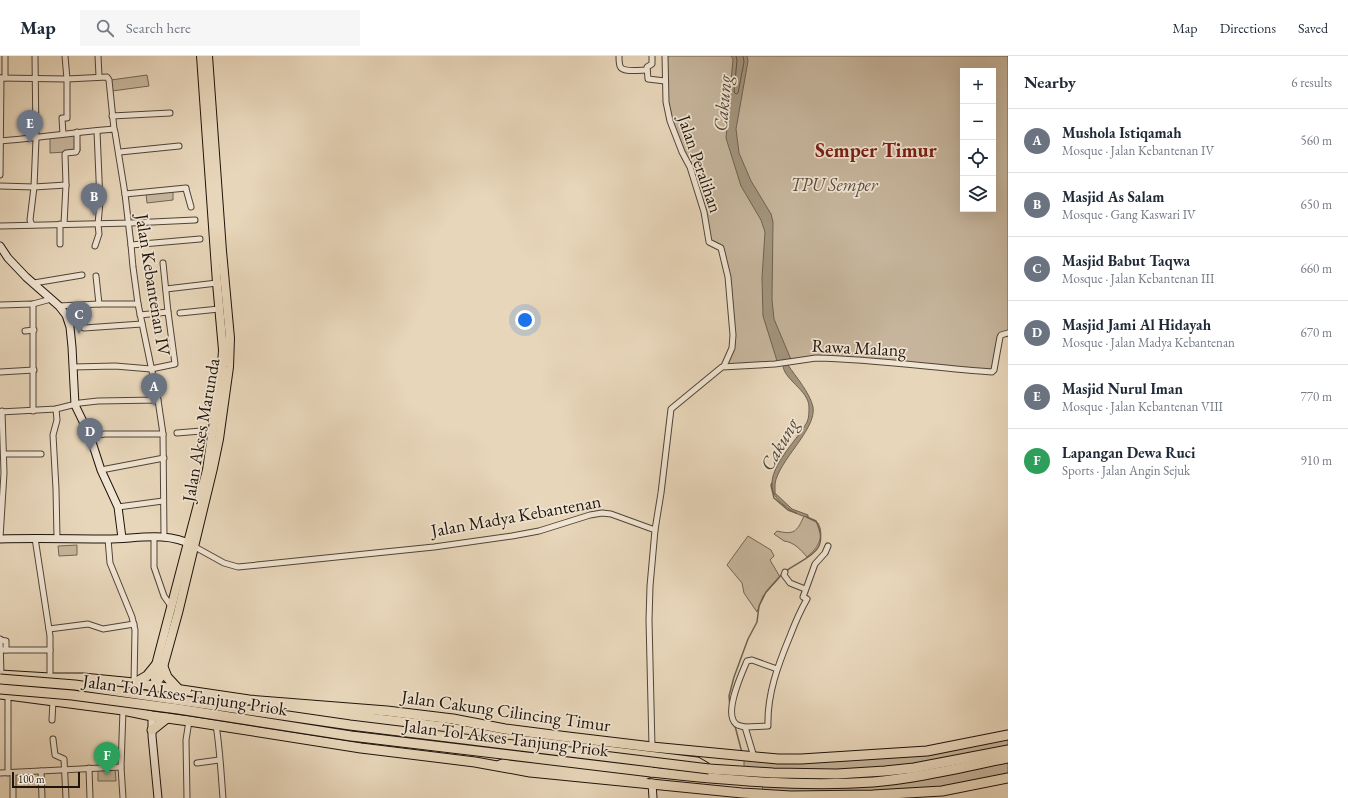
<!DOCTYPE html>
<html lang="en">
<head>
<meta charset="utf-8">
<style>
  body { margin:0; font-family:"EB Garamond",serif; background:#f6f6f7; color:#1f2937 }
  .controls { position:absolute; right:12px; top:12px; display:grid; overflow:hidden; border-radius:0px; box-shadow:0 4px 16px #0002 }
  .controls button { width:36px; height:36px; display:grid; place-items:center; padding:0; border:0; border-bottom:1px solid #e0e1e3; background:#fff; color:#1f2937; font:20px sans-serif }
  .scale { position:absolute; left:12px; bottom:10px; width:68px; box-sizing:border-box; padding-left:4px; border:2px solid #1e140b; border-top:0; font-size:11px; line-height:14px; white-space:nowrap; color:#1e140b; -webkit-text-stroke:3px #f0e4d2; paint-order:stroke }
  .you { position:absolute; left:525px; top:264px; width:14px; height:14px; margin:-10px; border:3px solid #fff; border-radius:50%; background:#1a73e8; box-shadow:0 0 0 6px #1a73e833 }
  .badge { display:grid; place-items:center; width:26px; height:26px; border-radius:50%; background:#b45309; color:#fff; font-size:13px; font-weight:700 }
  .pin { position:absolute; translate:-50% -33px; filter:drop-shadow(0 1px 2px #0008) }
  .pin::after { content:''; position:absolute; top:21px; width:14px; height:12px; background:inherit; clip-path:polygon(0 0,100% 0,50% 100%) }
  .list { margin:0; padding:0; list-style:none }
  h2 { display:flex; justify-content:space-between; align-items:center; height:52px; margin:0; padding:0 16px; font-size:17px }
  h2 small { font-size:13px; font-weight:400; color:#747a83 }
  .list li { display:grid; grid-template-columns:26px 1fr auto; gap:12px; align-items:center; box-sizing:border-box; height:64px; padding:0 16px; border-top:1px solid #e0e1e3 }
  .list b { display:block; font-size:15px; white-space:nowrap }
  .list p { margin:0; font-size:13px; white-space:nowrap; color:#747a83 }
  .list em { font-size:13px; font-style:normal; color:#747a83 }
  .icon { flex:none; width:22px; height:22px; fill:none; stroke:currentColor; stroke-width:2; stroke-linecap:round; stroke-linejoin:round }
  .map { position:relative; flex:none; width:1008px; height:742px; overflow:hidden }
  header { display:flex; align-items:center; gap:24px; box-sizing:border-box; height:56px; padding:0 20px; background:#fff; border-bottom:1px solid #e0e1e3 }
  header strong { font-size:19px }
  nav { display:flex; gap:22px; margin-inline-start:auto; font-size:14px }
  .search { width:280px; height:36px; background:#f6f6f7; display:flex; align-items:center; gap:10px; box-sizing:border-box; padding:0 14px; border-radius:0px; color:#747a83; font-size:15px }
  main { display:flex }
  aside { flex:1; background:#fff }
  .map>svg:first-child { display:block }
  .green { fill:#c6b59c; stroke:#726454; fill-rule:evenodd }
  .water { fill:#a3947e; stroke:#6e6150 }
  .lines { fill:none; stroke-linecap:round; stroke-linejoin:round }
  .shore { stroke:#605444; stroke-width:1 }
  .stream { stroke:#6e6150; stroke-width:1.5 }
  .street-casing { stroke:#504437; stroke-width:7 }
  .secondary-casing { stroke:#1e140b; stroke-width:9 }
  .primary-casing { stroke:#1e140b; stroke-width:10 }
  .highway-casing { stroke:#1e140b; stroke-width:11 }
  .street { stroke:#f0e4d2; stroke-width:5 }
  .secondary { stroke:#f0e4d2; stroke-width:7 }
  .primary { stroke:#e8d6ba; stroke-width:8 }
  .highway { stroke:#e8d6ba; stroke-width:9 }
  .highway-bridge-casing { stroke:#1e140b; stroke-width:11; stroke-linecap:butt }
  .highway-bridge { stroke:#e8d6ba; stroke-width:9 }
  .labels { text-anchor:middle; stroke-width:3.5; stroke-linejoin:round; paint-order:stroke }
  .street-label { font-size:18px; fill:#1e140b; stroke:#f0e4d2 }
  .park-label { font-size:18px; font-style:italic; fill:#594c3e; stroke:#f0e4d2 }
  .water-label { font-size:19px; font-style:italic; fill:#534739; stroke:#f0e4d2 }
  .quarter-label { font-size:20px; font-weight:bold; fill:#7a1f14; stroke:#f0e4d2 }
</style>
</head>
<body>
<header>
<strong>Map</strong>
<div class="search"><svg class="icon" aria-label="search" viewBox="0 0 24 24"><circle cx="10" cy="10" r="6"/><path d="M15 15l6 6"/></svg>Search here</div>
<nav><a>Map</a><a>Directions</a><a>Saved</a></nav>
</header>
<main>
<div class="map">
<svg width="1008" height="742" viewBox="0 0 1008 742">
  <rect width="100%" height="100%" fill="#e8d6ba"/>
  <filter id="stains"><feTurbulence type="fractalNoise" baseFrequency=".005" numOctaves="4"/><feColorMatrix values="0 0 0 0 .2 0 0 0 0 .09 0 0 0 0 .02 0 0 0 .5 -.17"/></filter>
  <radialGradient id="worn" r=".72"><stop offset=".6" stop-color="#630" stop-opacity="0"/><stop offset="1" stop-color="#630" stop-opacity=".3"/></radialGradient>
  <g class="green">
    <path d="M665 0H1008V278L1001 279 994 314 816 302 724 310 732 292 728 221 721 192 709 186 704 156 666 46ZM963 15H993V153H963Z"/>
    <path d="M147 19 149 30 112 35 111 24Z"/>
    <path d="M79 77 80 95 50 97V80Z"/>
    <path d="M173 135V144L147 147 146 138Z"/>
    <path d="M804 460 818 467C825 480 818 492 807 501 801 494 794 486 784 485L774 478 777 475C794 479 797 476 804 460Z"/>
    <path d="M748 480 771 494 774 500 770 504 780 521 763 540 757 556 744 537 742 527 727 509Z"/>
    <path d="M77 489V499L59 500 58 490Z"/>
    <path d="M1008 679V694L978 701 837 718 744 713V704L916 696Z"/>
    <path d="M1008 702V722L954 733 762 738 763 726H873Z"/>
    <path d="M98 712H115L116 725H98Z"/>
  </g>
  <path class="water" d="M731 0H747L748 5 736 73 739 97 751 125 771 158 773 166 772 244 774 263 792 306H788V309C796 321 810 337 813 351 817 373 778 405 775 428 775 431 775 434 775 437L792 453 808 459V461C799 460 791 455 784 449 751 425 795 389 807 366 809 362 809 356 809 351 809 334 782 323 783 308H778L763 260 762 222 765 176 761 164 741 130 726 82 733 3Z"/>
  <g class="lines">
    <path class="shore" d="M736 0 737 4 734 36 736 38 738 37 744 6 743 0"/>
    <g class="stream">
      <path d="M772 427 771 429 774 442 788 454 796 457"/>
      <path d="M786 515C807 500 831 496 816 465L807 461"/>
      <path d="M730 651 729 640 734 621 748 583 757 566 759 550 766 536 782 518"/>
      <path d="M735 670 742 697"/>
    </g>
    <defs>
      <g id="street">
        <path d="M5 0V22"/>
        <path d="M98 0 99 20"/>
        <path d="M619 0C619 3 619 7 620 10 622 17 641 14 647 14"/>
        <path d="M652 0V8L647 11 648 23 665 25"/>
        <path d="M665 0 666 46 670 65 682 96 690 111 704 156 709 186 721 192 728 221 733 279 732 292 724 310"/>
        <path d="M0 22 67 23 107 21 109 24 114 73"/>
        <path d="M112 60 170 57"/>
        <path d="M63 78 62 62H67V23L65 0"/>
        <path d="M0 85C38 82 76 76 114 73L115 76 125 138 131 189 133 211 138 248 158 344 163 378 164 481"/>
        <path d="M120 96 179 90"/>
        <path d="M0 119 1 22"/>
        <path d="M0 130 34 131 66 129"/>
        <path d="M186 133 191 151"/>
        <path d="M125 138 186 132"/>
        <path d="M64 168 66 129 65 98 66 97 76 96 77 94V76"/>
        <path d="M32 169 30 164 34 131 36 83 35 0"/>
        <path d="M0 170 131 167 195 164"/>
        <path d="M60 188V168"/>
        <path d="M131 189 200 183"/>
        <path d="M95 190 99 178 98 168 100 146 97 75"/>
        <path d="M96 220 99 248"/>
        <path d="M34 227 82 219"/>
        <path d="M166 233 217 227"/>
        <path d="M0 249 33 248 51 243"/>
        <path d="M59 250 99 248H138"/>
        <path d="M180 257 219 253"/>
        <path d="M140 259 168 256"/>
        <path d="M84 272 142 268"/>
        <path d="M25 275 34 274"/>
        <path d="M73 311 115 310 151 313 175 308 168 256 163 207"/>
        <path d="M0 316 34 314"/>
        <path d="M56 353 57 364 53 379 56 433 57 482"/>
        <path d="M33 355V248"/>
        <path d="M0 356 56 353 80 347 98 345 158 344"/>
        <path d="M177 377 213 374"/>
        <path d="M90 380 105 378H163"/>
        <path d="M4 398H41"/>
        <path d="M101 414 164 402"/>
        <path d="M118 451 163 445"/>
        <path d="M655 474 661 437 671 353 722 311 775 308 816 302C875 303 934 312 992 316L994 314 1000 281 1001 279 1008 277"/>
        <path d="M154 481V511L164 540 171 550"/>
        <path d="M0 482 4 417 2 355"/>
        <path d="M35 482 50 580V622"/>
        <path d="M108 483 110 507 132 561 135 574 134 627"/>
        <path d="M195 491 224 507 238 511 434 491 512 480 539 475 590 459 602 457 611 458 655 474 650 530 649 564 652 691"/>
        <path d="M785 516 784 519 790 527 805 533"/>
        <path d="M49 573 88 568 103 573 134 568"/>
        <path d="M0 583 1 619"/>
        <path d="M0 584 6 585V594"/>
        <path d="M0 594H50"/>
        <path d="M8 639V717"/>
        <path d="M52 664 53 645"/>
        <path d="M216 669C220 693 221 718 223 742"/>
        <path d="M745 671 768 670C767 638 778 609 790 580 795 567 800 555 807 543L803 541 815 508 825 497 828 490"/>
        <path d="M53 683 55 699 64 703 66 742"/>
        <path d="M754 701 745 671C742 670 738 670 736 668 723 657 742 617 747 605L752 604 777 613"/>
        <path d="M197 707 219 704"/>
        <path d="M89 712 90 742"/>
        <path d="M41 715 42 742"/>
        <path d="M0 717 121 711"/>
        <path d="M13 717V742"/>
        <path d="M123 742 121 711 123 654"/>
        <path d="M187 742 186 684 189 665"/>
      </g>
      <g id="secondary">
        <path d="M0 190 8 202 26 221 59 250 66 259 70 271 72 291 75 349 90 380 101 414 118 451 122 482"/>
        <path d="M0 483C36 482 72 483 108 483 135 483 167 475 192 489"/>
        <path d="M152 660V680L158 742"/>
        <path d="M652 727 653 742"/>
      </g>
      <g id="primary">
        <path d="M156 627 154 620 156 609 207 414 222 309 223 294 217 227 201 0"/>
        <path d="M153 647 156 627 160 622 178 557 213 412 219 383 229 311 230 282 222 195 208 0"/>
      </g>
      <g id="highway">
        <path d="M163 611 167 621 179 634"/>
        <path d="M0 619 50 622H83L134 627 249 644 387 655 453 663 505 673 568 681 652 691 778 703H801L927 695 1008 679"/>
        <path d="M135 627 147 620 156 609"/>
        <path d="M0 638 123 654 152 660 189 665 361 692 475 706 530 716 742 737 791 740 873 739 942 735 1008 722"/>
        <path d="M289 653 403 666 444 671 502 682 697 706 709 713 773 717 837 718 885 715 914 712 1008 694"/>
        <path d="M152 674 167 662"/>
        <path d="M500 709 508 706 642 720 651 716C725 724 799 731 873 726 919 722 963 711 1008 702"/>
      </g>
    </defs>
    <use href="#street" class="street-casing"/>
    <use href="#secondary" class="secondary-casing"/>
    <use href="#primary" class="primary-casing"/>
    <use href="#highway" class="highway-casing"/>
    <use href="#street" class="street"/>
    <use href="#secondary" class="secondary"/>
    <use href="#primary" class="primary"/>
    <use href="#highway" class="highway"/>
    <defs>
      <g id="highway-bridge">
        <path d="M0 623 75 629 350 669 709 713"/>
        <path d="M0 633 72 639 178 653 351 680 651 716"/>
      </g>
    </defs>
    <use href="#highway-bridge" class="highway-bridge-casing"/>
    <use href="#highway-bridge" class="highway-bridge"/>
  </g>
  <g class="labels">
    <g class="street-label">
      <text transform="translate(700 108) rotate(71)" y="6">Jalan Peralihan</text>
      <text transform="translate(153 229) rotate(81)" y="6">Jalan Kebantenan IV</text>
      <text transform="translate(859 292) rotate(3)" y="6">Rawa Malang</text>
      <text transform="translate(201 374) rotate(-80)" y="6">Jalan Akses Marunda</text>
      <text transform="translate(516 460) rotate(-10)" y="6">Jalan Madya Kebantenan</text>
      <text transform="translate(185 639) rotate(8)" y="6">Jalan Tol Akses Tanjung Priok</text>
      <text transform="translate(506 655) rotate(8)" y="6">Jalan Cakung Cilincing Timur</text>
      <text transform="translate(506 682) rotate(7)" y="6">Jalan Tol Akses Tanjung Priok</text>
    </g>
    <g class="park-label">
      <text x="834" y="135">TPU Semper</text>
    </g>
    <g class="water-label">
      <text transform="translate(722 47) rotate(-85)" y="7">Cakung</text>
      <text transform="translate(779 388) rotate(-60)" y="7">Cakung</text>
    </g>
    <g class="quarter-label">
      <text x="876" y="101">Semper Timur</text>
    </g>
  </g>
  <rect width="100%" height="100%" filter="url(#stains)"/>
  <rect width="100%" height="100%" fill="url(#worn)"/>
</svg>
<div class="controls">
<button>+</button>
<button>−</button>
<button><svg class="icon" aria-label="locate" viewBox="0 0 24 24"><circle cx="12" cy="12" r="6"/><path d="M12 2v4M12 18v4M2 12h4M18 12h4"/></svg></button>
<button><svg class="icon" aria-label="layers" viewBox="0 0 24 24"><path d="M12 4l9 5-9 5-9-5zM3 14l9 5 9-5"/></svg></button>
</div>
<div class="scale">100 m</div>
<div class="you"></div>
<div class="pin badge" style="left:154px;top:350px;background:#6b7280">A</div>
<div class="pin badge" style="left:94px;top:160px;background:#6b7280">B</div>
<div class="pin badge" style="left:79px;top:278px;background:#6b7280">C</div>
<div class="pin badge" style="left:90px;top:395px;background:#6b7280">D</div>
<div class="pin badge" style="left:30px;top:87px;background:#6b7280">E</div>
<div class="pin badge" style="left:107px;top:719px;background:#2e9e5b">F</div>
</div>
<aside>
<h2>Nearby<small>6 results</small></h2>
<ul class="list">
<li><span class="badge" style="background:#6b7280">A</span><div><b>Mushola Istiqamah</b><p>Mosque · Jalan Kebantenan IV</p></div><em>560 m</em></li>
<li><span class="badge" style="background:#6b7280">B</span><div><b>Masjid As Salam</b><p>Mosque · Gang Kaswari IV</p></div><em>650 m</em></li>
<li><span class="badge" style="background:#6b7280">C</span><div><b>Masjid Babut Taqwa</b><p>Mosque · Jalan Kebantenan III</p></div><em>660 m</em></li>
<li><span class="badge" style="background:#6b7280">D</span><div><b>Masjid Jami Al Hidayah</b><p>Mosque · Jalan Madya Kebantenan</p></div><em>670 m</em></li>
<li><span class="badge" style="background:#6b7280">E</span><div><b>Masjid Nurul Iman</b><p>Mosque · Jalan Kebantenan VIII</p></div><em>770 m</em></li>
<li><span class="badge" style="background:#2e9e5b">F</span><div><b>Lapangan Dewa Ruci</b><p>Sports · Jalan Angin Sejuk</p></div><em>910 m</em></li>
</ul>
</aside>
</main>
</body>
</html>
